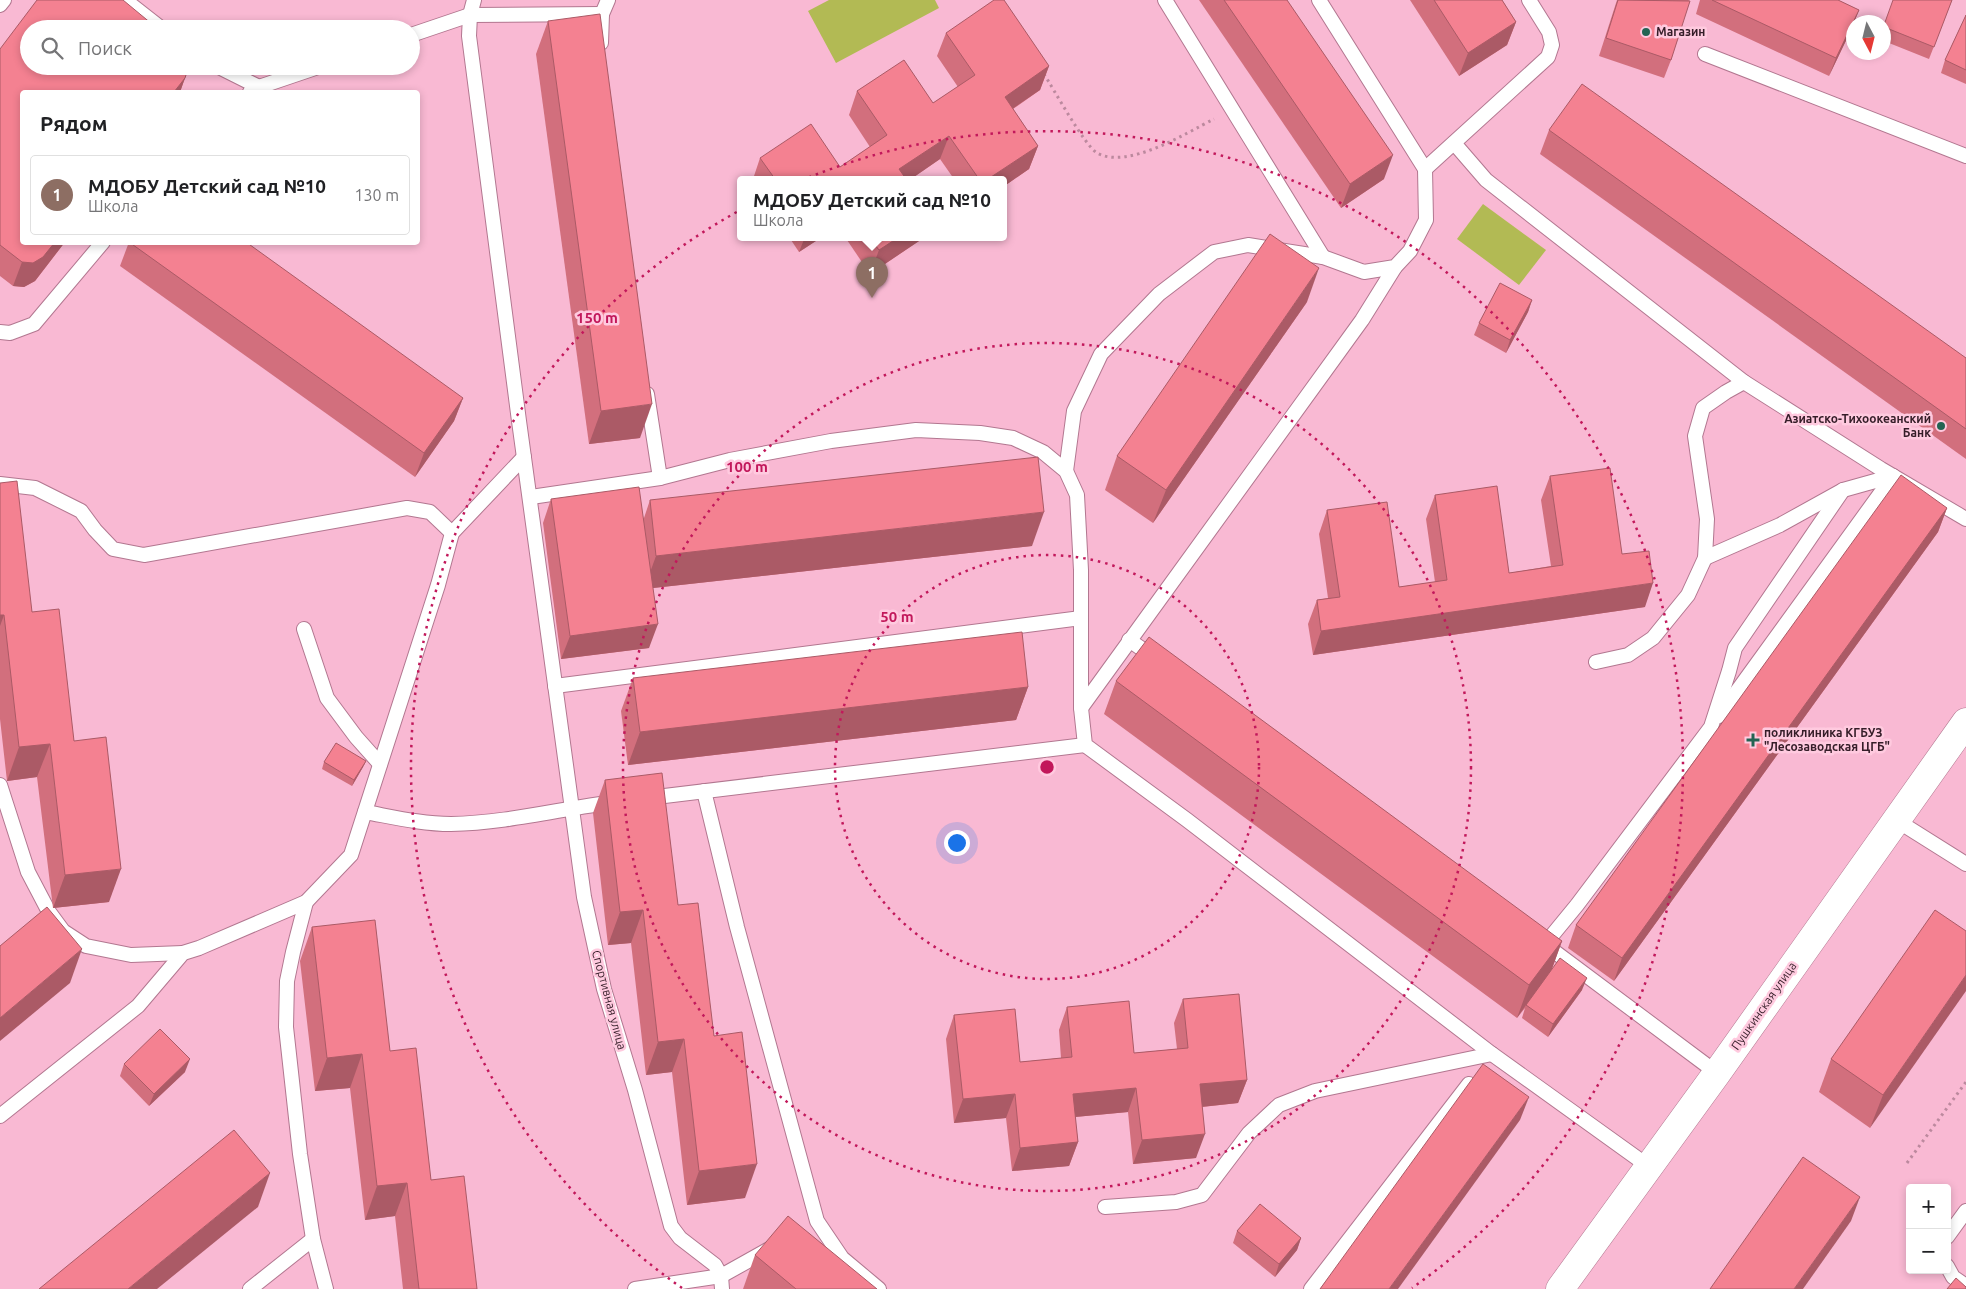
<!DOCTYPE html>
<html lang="ru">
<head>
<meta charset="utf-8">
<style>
  body { margin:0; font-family:Ubuntu,sans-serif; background:#f6f6f6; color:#202124 }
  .controls { position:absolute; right:15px; bottom:15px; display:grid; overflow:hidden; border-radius:5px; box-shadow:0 2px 8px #0003 }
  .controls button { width:45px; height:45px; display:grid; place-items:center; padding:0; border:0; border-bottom:1px solid #e0e0e0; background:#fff; color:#202124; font:25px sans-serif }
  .compass { position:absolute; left:1846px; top:15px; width:45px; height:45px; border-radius:50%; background:#fff; box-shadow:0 2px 8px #0003; rotate:173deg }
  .you { position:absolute; left:956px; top:842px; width:18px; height:18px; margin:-12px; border:4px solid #fff; border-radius:50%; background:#1a73e8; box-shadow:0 0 0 8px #1a73e833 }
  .badge { display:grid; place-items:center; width:32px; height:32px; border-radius:50%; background:#236453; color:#fff; font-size:16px; font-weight:700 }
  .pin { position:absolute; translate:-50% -41px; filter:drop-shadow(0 1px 2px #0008) }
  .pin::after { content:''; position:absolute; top:26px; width:18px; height:15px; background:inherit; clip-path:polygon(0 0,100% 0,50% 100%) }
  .popup { position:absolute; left:737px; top:176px; width:270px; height:65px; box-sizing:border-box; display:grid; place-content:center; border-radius:5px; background:#fff; filter:drop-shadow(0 1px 4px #0005); font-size:16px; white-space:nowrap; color:#757577 }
  .popup b { font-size:19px; color:#202124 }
  .popup::after { content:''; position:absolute; left:50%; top:100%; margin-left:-10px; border:10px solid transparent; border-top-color:#fff }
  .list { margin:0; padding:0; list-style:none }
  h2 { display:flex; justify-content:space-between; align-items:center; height:65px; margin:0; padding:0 20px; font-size:21px }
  h2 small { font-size:16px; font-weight:400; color:#757577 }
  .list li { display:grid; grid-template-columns:32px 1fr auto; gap:15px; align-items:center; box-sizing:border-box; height:80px; margin:0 10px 10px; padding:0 10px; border:1px solid #e0e0e0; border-radius:5px }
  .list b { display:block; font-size:19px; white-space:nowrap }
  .list p { margin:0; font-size:16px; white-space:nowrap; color:#757577 }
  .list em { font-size:16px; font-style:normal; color:#757577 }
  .icon { flex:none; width:28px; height:28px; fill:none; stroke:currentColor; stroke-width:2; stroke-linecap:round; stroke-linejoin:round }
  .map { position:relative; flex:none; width:1966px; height:1289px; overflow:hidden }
  .search { position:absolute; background:#fff; box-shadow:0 2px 8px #0003; left:20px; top:20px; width:400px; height:55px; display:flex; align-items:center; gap:12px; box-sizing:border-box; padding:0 18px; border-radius:28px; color:#757577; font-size:19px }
  .panel { position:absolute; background:#fff; box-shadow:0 2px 8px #0003; left:20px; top:90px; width:400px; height:155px; border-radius:5px }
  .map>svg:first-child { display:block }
  .green { fill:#b2ba54 }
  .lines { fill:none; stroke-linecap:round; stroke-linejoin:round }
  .lane-casing { stroke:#b27790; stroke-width:16 }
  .secondary-casing { stroke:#b27790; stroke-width:29 }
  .path { stroke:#bc899e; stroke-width:3; stroke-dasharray:2.5 4; stroke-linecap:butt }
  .lane { stroke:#fff; stroke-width:14 }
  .secondary { stroke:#fff; stroke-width:28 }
  .wall { fill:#d26f7d }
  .shaded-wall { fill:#ab5a66 }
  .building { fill:#f48191; stroke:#ab5a66 }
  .ring { fill:none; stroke:#c2185b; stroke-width:2.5; stroke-dasharray:2.5 5 }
  .poi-dot { fill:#236453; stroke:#ffcadf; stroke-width:2 }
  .labels { text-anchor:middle; stroke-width:5; stroke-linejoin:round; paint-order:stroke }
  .poi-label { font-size:12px; font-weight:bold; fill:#351d28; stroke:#ffcadf; text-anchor:start }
  .street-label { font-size:12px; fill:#351d28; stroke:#ffcadf }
  .centre { fill:#c2185b; stroke:#ffcadf; stroke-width:2.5 }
  .ring-label { font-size:15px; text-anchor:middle; font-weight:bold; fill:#c2185b; stroke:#ffcadf; stroke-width:5; stroke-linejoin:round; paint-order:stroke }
</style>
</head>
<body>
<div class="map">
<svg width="1966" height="1289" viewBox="0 0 1966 1289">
  <rect width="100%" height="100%" fill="#f9b9d3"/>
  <g class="green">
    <path d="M829 0H935L939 8 836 63 808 11Z"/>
    <path d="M1483 204 1546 250 1519 285 1457 239Z"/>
  </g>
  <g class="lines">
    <defs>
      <g id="lane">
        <path d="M125 0 162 29"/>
        <path d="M474 0 470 15 469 36 519 421 584 897 604 989 635 1090 671 1226 680 1238 715 1265 721 1276 722 1289"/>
        <path d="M1165 0 1323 257"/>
        <path d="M0 5 4 0"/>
        <path d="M411 35 470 15 602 14"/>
        <path d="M601 43 602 14 608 0"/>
        <path d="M1705 54 1966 156"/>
        <path d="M217 66 259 87"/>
        <path d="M250 92 259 87 321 66"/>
        <path d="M1454 143 1486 180 1744 382"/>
        <path d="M1425 169 1548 57 1552 45 1549 32 1529 0"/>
        <path d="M0 332 10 333 34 324 103 242"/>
        <path d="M647 394 660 478"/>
        <path d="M1066 471 1074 411 1101 354 1159 294 1214 252 1248 245 1323 257 1364 272 1395 267 1410 251 1426 220 1425 169 1319 0"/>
        <path d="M0 484 35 488 81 511 95 530 113 549 144 555 407 508 430 512 452 533"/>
        <path d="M531 497 660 478 730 460 831 441 916 430 980 433 1013 438 1043 452 1066 471 1077 495 1081 570V708L1085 745 1187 820 1492 1054 1648 1166"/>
        <path d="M1705 558 1780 525 1843 490 1893 476"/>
        <path d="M304 629 327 698 356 737 380 764"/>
        <path d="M1129 640 1155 658"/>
        <path d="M1596 662 1628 655 1653 638 1688 595 1705 558 1707 519 1695 436 1703 408 1726 392 1744 382 1881 469 1966 519"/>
        <path d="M555 686 1081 618"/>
        <path d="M1081 708 1362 320 1395 267"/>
        <path d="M1719 716 1893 476"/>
        <path d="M0 785 28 872 49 912 63 931 86 946 131 955 183 953"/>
        <path d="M704 791 737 927 817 1221 842 1258 879 1289"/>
        <path d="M648 798 1085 745"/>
        <path d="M365 812C393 817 422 824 451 824 506 823 560 809 614 802"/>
        <path d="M1896 820 1966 864"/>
        <path d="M306 902 293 952 287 981 286 1027 300 1154 313 1239 326 1289"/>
        <path d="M1543 943 1717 1073"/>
        <path d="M1545 944 1577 905 1711 727 1729 671 1735 648 1843 490"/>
        <path d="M0 1116 138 1006 183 953 199 948 306 902 351 855 438 585 452 533 524 457"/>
        <path d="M1105 1207 1176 1202 1202 1195 1249 1133 1279 1105 1315 1091 1492 1054"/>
        <path d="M1947 1237 1966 1211"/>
        <path d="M1947 1266 1953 1277 1966 1286"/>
        <path d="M250 1289 313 1239"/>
        <path d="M635 1289 721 1276 771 1248"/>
        <path d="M1311 1289 1469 1084"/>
      </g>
      <path id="secondary" d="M1560 1289 1717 1073 1966 722"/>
    </defs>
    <use href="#lane" class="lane-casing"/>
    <use href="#secondary" class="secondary-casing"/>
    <g class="path">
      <path d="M1044 74C1053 88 1085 146 1097 153 1128 170 1186 133 1214 119"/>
      <path d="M1907 1163 1966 1082"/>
    </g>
    <use href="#lane" class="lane"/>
    <use href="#secondary" class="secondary"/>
  </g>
  <g class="wall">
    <path d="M1199 0H1287L1384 179 1341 208Z"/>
    <path d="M1410 0H1502L1516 22 1507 45 1459 76Z"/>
    <path d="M1617 0H1689L1671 60 1664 78 1599 56Z"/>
    <path d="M1700 0H1838L1859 10 1854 22 1852 28 1829 76 1696 14Z"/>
    <path d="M1952 0 1929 59 1884 41V25Z"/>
    <path d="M1966 15V84L1941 73 1945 60Z"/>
    <path d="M548 21 640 438 589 444 536 54Z"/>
    <path d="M946 33 1049 66 1040 90 1013 109 1038 146 1029 169 1003 187V179H954L940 159 911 179H753L760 158 840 167 870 147 849 115 857 91 933 103 958 87 937 56Z"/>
    <path d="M0 49 185 78 180 92H22V242H65L35 281 24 287 13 286 0 276Z"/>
    <path d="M1549 130 1966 358V459L1540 154Z"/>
    <path d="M789 237H822L799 252Z"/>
    <path d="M845 237H923L922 239 870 274Z"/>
    <path d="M129 242 463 398 454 421 415 477 120 266Z"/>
    <path d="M1532 300 1528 312 1506 353 1474 335 1479 323Z"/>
    <path d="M1307 302 1153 523 1105 490 1117 456Z"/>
    <path d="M1550 476 1622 554 1645 607 1313 655 1308 624 1317 600 1328 598 1319 534 1327 510 1399 587 1435 582 1426 519 1435 495 1509 573 1551 566 1541 500Z"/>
    <path d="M0 483 32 612 74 741 109 902 53 908 37 777 7 781 0 719Z"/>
    <path d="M551 499 644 518 650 500 1032 546 653 588 649 648 561 659 543 523Z"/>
    <path d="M1947 508 1938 532 1614 981 1568 948 1576 925Z"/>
    <path d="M633 678 1028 687 1016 720 628 765 621 711Z"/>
    <path d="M1116 681 1562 941 1552 969 1582 990 1548 1037 1522 1018 1525 1008 1517 1018 1104 714Z"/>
    <path d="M366 761 363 767 352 786 322 769 324 762Z"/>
    <path d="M605 780 678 905 714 1036 745 1198 687 1205 672 1072 646 1075 631 943 608 945 593 813Z"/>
    <path d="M312 927 390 1051 431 1180 477 1289H403L395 1216 365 1220 350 1088 315 1091 300 961Z"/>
    <path d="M1966 931 1870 1128 1819 1092 1831 1059Z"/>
    <path d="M1183 999 1247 1080 1238 1103 1202 1107 1196 1158 1133 1164 1128 1112 1075 1117 1078 1142 1069 1166 1012 1171 1006 1118 954 1123 946 1039 954 1015 1020 1062 1061 1058 1059 1030 1067 1007 1134 1053 1177 1049 1174 1023Z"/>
    <path d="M124 1064 185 1072 149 1106 120 1076Z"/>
    <path d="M1237 1231 1301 1238 1297 1250 1275 1277 1233 1243Z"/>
    <path d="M755 1255 877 1289H743Z"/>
  </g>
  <g class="shaded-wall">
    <path d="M1859 10 1854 22 1852 28 1829 76 1836 58Z"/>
    <path d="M1516 22 1507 45 1459 76 1468 53Z"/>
    <path d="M1049 66 1040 90 996 120 1005 97Z"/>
    <path d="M185 78 180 92H174Z"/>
    <path d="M949 136 940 159 911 179H896L899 169Z"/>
    <path d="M1038 146 1029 169 1003 187V179H988Z"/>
    <path d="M1393 155 1384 179 1341 208 1350 184Z"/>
    <path d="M805 237H822L799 252Z"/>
    <path d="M899 237H923L922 239 870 274 879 250Z"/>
    <path d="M55 242H65L35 281 24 287 13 286 22 262Z"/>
    <path d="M1319 268 1307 302 1153 523 1166 490Z"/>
    <path d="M1532 300 1528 312 1506 353 1510 340Z"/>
    <path d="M463 398 454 421 415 477 424 453Z"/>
    <path d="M652 404 640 438 589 444 601 411Z"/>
    <path d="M1947 508 1938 532 1614 981 1622 958Z"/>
    <path d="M1044 512 1032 546 644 589 656 556Z"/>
    <path d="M1653 583 1645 607 1313 655 1321 631Z"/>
    <path d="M0 615H4L0 626Z"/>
    <path d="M658 624 649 648 561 659 570 636Z"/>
    <path d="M1028 687 1016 720 628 765 640 732Z"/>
    <path d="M50 744 37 777 7 781 19 747Z"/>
    <path d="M366 761 363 767 352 786 354 780Z"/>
    <path d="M121 869 109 902 53 908 65 875Z"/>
    <path d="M643 910 631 943 608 945 620 912Z"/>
    <path d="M1562 941 1550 974 1526 1005 1517 1018 1529 985Z"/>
    <path d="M82 949 70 983 0 1041V1018Z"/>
    <path d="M1966 975V991L1870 1128 1883 1095Z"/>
    <path d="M1587 978 1582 990 1548 1037 1553 1024Z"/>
    <path d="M684 1039 672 1072 646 1075 658 1042Z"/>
    <path d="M362 1054 350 1088 315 1091 327 1058Z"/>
    <path d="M190 1059 185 1072 149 1106 154 1094Z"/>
    <path d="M1247 1080 1238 1103 1191 1108 1200 1084Z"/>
    <path d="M1136 1088 1128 1112 1064 1118 1073 1094Z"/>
    <path d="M1015 1094 1006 1118 954 1123 963 1099Z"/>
    <path d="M1529 1097 1520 1120 1398 1289H1389Z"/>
    <path d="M1205 1134 1196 1158 1133 1164 1142 1140Z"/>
    <path d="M1078 1142 1069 1166 1012 1171 1020 1148Z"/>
    <path d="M757 1164 745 1198 687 1205 699 1171Z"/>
    <path d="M270 1173 258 1207 157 1289H128Z"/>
    <path d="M407 1183 395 1216 365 1220 377 1186Z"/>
    <path d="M1860 1197 1851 1221 1803 1289H1794Z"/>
    <path d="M1301 1238 1297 1250 1275 1277 1279 1264Z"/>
  </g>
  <g class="building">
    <path d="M37 0H123L158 29H29V66H189L185 78 174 92H22V242H55L43 257 33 263 22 262 0 245V49Z"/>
    <path d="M994 0H1004L1049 66 1005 97 1038 146 988 179H979L949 136 899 169 906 179H775L760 158 811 124 840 167 887 135 857 91 904 60 933 103 975 75 946 33Z"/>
    <path d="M1224 0H1287L1393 155 1350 184Z"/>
    <path d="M1434 0H1502L1516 22 1468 53Z"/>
    <path d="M1618 0 1690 1 1671 60 1606 38Z"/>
    <path d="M1712 0H1838L1859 10 1836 58Z"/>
    <path d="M1893 0H1952L1934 47 1884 27V25Z"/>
    <path d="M600 14 652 404 601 411 548 21Z"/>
    <path d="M1966 15V70L1945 60Z"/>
    <path d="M1582 84 1966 358V429L1549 130Z"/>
    <path d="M1270 234 1319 268 1166 490 1117 456Z"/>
    <path d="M869 237H899L879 250Z"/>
    <path d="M129 242H246L463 398 424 453Z"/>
    <path d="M1500 283 1532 300 1510 340 1479 323Z"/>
    <path d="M1038 457 1044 512 656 556 650 500Z"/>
    <path d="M1610 468 1622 554 1649 551 1653 583 1321 631 1317 600 1340 597 1327 510 1387 502 1399 587 1447 580 1435 495 1497 486 1509 573 1563 565 1550 476Z"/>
    <path d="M1901 475 1947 508 1622 958 1576 925Z"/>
    <path d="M17 481 32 612 59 609 74 741 106 737 121 869 65 875 50 744 19 747 4 615H0V483Z"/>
    <path d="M639 487 658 624 570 636 551 499Z"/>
    <path d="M1022 632 1028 687 640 732 633 678Z"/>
    <path d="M1149 637 1562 941 1529 985 1116 681Z"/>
    <path d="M336 743 366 761 354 780 324 762Z"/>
    <path d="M662 773 678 905 698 903 714 1036 742 1032 757 1164 699 1171 684 1039 658 1042 643 910 620 912 605 780Z"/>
    <path d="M47 907 82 949 0 1018V946Z"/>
    <path d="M1935 910 1966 931V975L1883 1095 1831 1059Z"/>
    <path d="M375 920 390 1051 416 1048 431 1180 464 1176 477 1289H419L407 1183 377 1186 362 1054 327 1058 312 927Z"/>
    <path d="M1560 958 1587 978 1553 1024 1526 1005Z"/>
    <path d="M1239 994 1247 1080 1200 1084 1205 1134 1142 1140 1136 1088 1073 1094 1078 1142 1020 1148 1015 1094 963 1099 954 1015 1015 1009 1020 1062 1072 1057 1067 1007 1129 1001 1134 1053 1188 1048 1183 999Z"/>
    <path d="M160 1029 190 1059 154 1094 124 1064Z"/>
    <path d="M1483 1064 1529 1097 1389 1289H1320Z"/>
    <path d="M234 1130 270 1173 128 1289H39Z"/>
    <path d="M1803 1157 1860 1197 1794 1289H1710Z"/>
    <path d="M1260 1204 1301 1238 1279 1264 1237 1231Z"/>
    <path d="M788 1216 877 1289H796L755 1255Z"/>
    <path d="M1956 1278 1966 1287V1289H1947Z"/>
  </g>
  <g class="ring">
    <circle cx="1047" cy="767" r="212"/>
    <circle cx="1047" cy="767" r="424"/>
    <path d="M682 1288A636 636 0 1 1 1412 1288"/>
  </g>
  <g class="poi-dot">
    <circle cx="1646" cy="32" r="5"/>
    <circle cx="1941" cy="426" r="5"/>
    <path d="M1750.5 732.5h5v5h5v5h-5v5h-5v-5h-5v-5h5z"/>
  </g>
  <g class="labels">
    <g class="poi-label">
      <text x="1656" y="36">Магазин</text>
      <text x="1931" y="423" text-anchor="end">Азиатско-Тихоокеанский<tspan x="1931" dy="14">Банк</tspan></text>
      <text x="1764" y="737">поликлиника КГБУЗ<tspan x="1764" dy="14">"Лесозаводская ЦГБ"</tspan></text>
    </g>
    <g class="street-label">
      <text transform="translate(609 1000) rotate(75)" y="4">Спортивная улица</text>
      <text transform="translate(1764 1006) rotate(-55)" y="4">Пушкинская улица</text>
    </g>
  </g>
  <circle cx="1047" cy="767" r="8" class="centre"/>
  <g class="ring-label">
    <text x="597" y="323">150 m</text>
    <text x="747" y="472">100 m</text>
    <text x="897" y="622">50 m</text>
  </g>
</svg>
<div class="controls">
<button>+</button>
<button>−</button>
</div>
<svg class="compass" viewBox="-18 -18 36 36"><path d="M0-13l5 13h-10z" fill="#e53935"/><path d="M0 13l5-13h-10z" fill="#757577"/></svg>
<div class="you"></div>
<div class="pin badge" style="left:872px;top:298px;background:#8d6e63">1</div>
<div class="popup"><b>МДОБУ Детский сад №10</b>Школа</div>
<div class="search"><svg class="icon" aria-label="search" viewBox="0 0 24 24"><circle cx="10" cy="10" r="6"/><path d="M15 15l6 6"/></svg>Поиск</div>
<section class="panel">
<h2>Рядом<small></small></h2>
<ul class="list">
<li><span class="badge" style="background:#8d6e63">1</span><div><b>МДОБУ Детский сад №10</b><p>Школа</p></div><em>130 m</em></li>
</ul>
</section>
</div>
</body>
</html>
